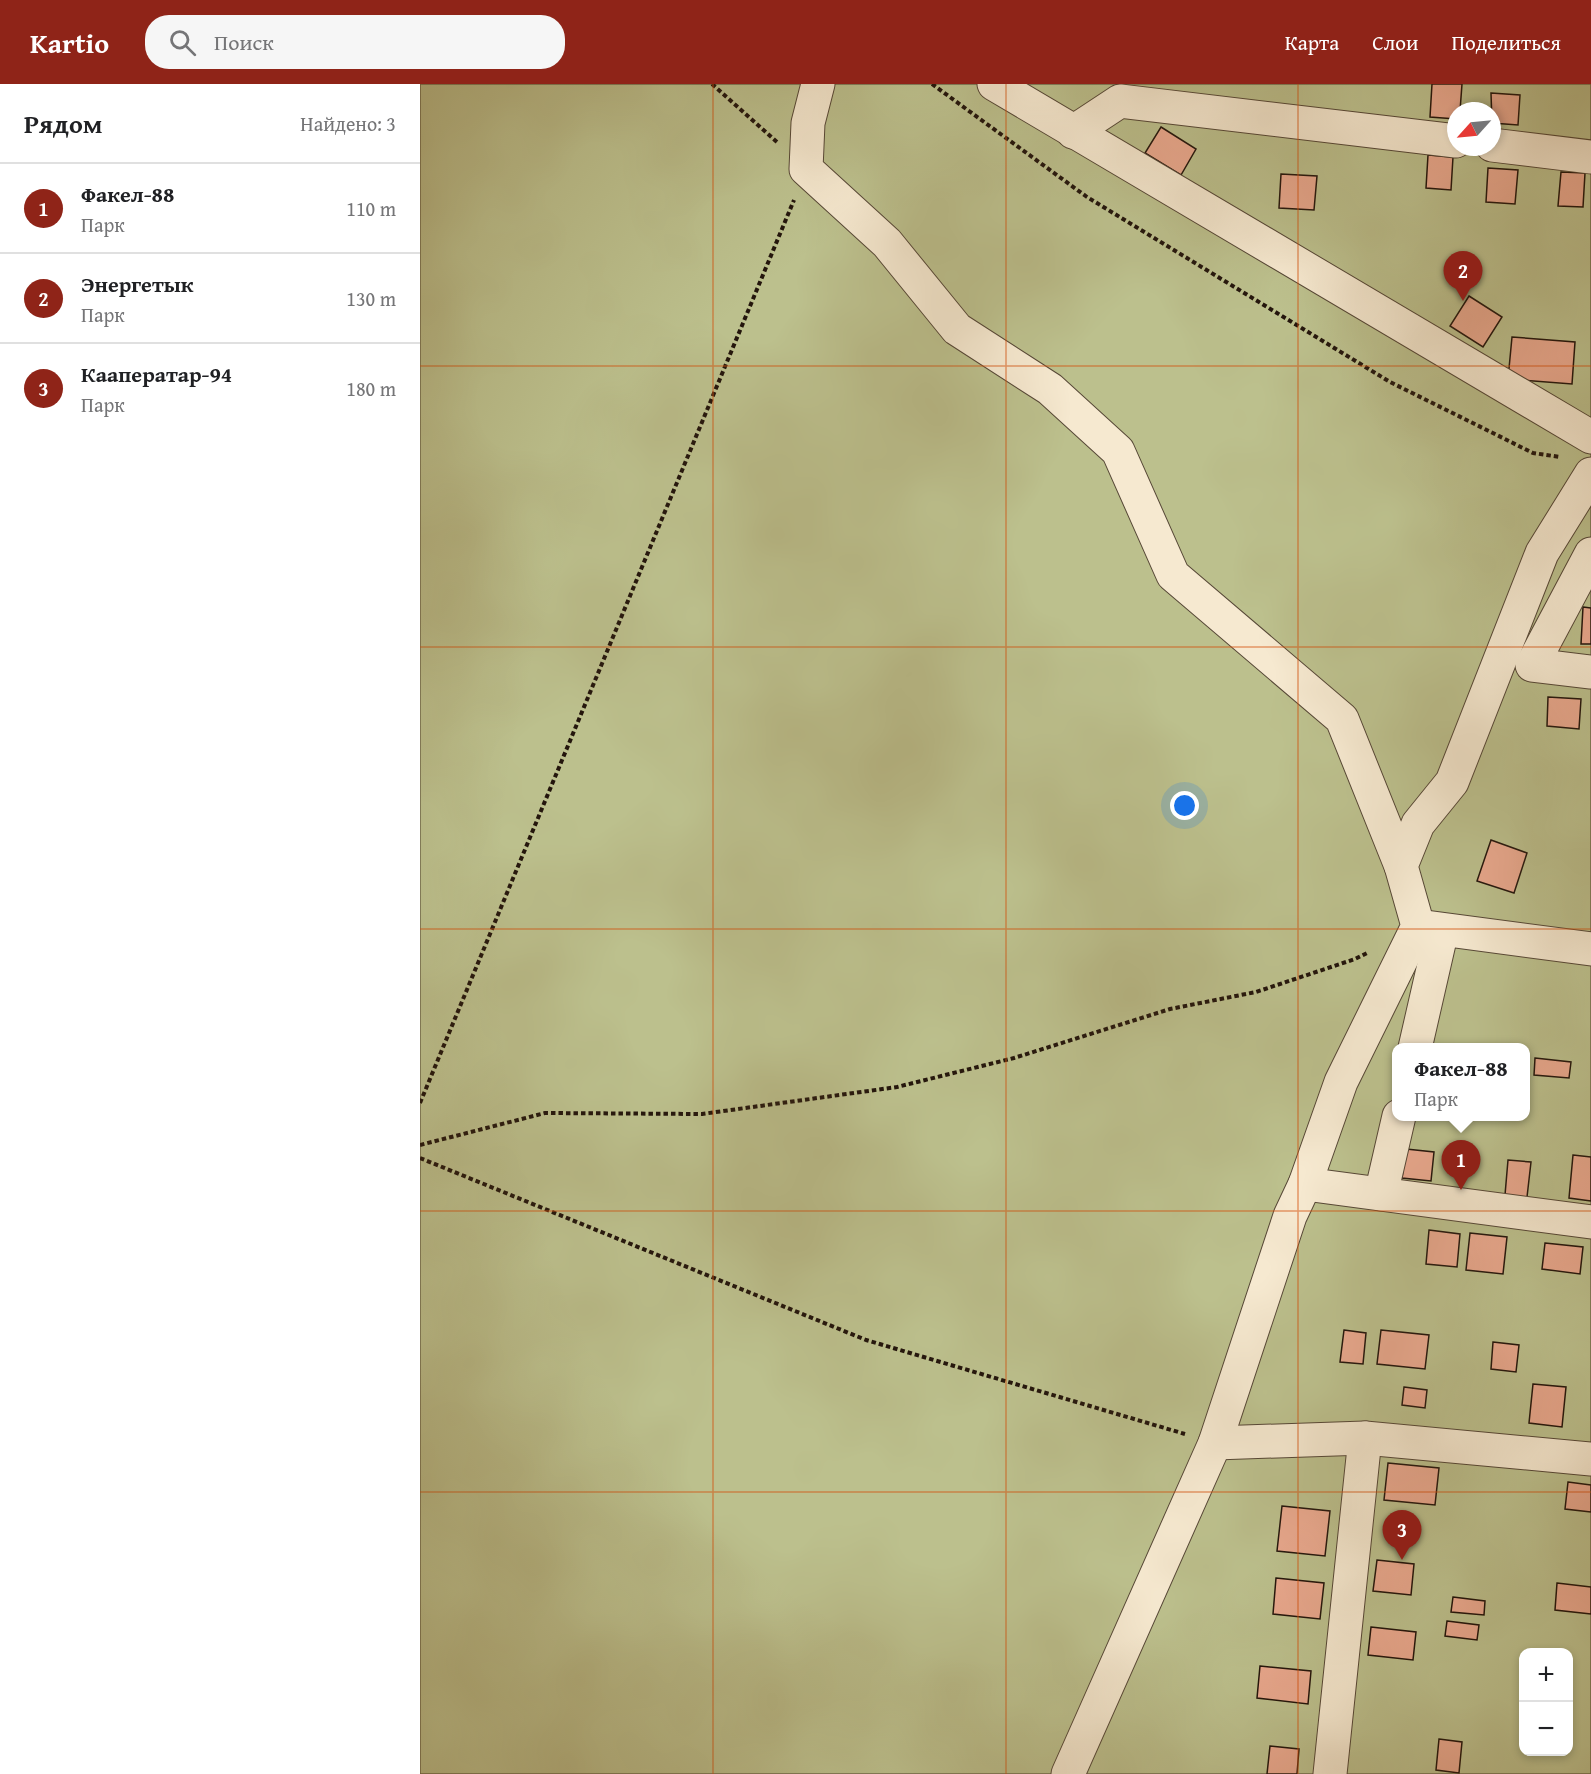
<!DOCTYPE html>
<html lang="ru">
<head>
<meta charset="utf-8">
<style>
  body { margin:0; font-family:"Gentium Book Plus",serif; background:#f6f6f6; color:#202124 }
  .controls { position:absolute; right:18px; bottom:18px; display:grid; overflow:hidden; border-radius:12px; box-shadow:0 3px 9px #0003 }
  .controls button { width:54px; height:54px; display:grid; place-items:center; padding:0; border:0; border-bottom:2px solid #e0e0e0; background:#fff; color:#202124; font:30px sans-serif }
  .compass { position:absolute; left:1027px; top:18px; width:54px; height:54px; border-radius:50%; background:#fff; box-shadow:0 3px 9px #0003; rotate:243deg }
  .you { position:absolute; left:765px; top:722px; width:21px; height:21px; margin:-15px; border:4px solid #fff; border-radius:50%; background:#1a73e8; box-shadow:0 0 0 9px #1a73e833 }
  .badge { display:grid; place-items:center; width:39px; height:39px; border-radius:50%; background:#8f2418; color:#fff; font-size:20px; font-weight:700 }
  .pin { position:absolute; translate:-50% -50px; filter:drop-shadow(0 2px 3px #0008) }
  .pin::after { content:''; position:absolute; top:32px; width:21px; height:18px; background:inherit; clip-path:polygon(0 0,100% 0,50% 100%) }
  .popup { position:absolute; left:972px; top:959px; width:138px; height:78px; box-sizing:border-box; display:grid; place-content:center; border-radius:12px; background:#fff; filter:drop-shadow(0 2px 4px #0005); font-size:20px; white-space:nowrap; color:#757577 }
  .popup b { font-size:22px; color:#202124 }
  .popup::after { content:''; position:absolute; left:50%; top:100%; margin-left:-12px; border:12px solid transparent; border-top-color:#fff }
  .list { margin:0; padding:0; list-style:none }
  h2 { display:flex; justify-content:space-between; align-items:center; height:78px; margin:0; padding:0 24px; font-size:26px }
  h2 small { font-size:20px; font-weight:400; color:#757577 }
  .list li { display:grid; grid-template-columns:39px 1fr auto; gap:18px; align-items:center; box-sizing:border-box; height:90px; padding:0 24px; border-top:2px solid #e0e0e0 }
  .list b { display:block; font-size:22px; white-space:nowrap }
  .list p { margin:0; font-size:20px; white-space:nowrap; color:#757577 }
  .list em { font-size:20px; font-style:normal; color:#757577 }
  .icon { flex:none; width:33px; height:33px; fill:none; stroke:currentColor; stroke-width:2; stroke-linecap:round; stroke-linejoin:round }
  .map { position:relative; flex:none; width:1171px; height:1690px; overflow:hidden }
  header { display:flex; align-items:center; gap:36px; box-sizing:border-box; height:84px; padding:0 30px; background:#8f2418; color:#fff }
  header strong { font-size:28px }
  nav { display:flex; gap:33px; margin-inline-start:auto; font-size:21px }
  .search { width:420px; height:54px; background:#f6f6f6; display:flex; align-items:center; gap:15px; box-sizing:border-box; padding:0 21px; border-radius:24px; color:#757577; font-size:22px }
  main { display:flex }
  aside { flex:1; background:#fff }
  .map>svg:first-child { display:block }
  .green { fill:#bcc08d; stroke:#706a4c; stroke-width:1.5; fill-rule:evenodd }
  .building { fill:#eaa98f; stroke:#23150c; stroke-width:1.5 }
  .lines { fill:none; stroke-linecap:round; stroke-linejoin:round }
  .minor-casing { stroke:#564736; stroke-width:35 }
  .path { stroke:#23150c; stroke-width:4; stroke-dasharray:4.5 3; stroke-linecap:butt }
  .minor { stroke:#f6e9d0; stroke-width:33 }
  .grid { fill:none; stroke:#d4520c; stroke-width:1.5; stroke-opacity:0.55 }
</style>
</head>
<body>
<header>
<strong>Kartio</strong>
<div class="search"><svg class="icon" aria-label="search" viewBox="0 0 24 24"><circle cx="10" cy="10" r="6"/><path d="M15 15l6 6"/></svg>Поиск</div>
<nav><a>Карта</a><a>Слои</a><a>Поделиться</a></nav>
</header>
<main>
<aside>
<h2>Рядом<small>Найдено: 3</small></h2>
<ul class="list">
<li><span class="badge">1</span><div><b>Факел-88</b><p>Парк</p></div><em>110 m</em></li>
<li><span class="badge">2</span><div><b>Энергетык</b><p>Парк</p></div><em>130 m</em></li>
<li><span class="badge">3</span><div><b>Кааператар-94</b><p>Парк</p></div><em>180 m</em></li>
</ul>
</aside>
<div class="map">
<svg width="1171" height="1690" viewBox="0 0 1171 1690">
  <rect width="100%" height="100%" fill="#f1ddb6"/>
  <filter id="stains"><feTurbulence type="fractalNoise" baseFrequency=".00333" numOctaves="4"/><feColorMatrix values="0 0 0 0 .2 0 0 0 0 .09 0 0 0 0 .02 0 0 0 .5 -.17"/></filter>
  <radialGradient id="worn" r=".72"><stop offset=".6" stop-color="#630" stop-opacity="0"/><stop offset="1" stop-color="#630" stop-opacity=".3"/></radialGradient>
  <path class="green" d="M0 0H1171V1690H0ZM1036 27H1072V63H1036ZM976 964H1106V1032H976ZM1104 1568H1148V1668H1104Z"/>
  <g class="building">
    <path d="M1012 0H1042L1040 27H1036V35L1010 33Z"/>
    <path d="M1071 9 1100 11 1098 41 1072 39Z"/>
    <path d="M741 43 776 65 761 91 725 69Z"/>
    <path d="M1008 71 1033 73 1031 106 1006 104Z"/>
    <path d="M1068 84 1098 86 1095 120 1066 118Z"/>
    <path d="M1141 88 1165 89 1163 123 1138 122Z"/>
    <path d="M861 90 897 92 894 126 859 124Z"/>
    <path d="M1049 212 1082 233 1063 263 1030 242Z"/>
    <path d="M1092 253 1155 258 1152 300 1088 295Z"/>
    <path d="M1163 523 1171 524V560H1161Z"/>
    <path d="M1128 613 1161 615 1159 645 1127 642Z"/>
    <path d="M1071 756 1107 769 1094 809 1057 797Z"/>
    <path d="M1115 974 1151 978 1149 994 1114 991Z"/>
    <path d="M986 1065 1014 1068 1011 1097 982 1094Z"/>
    <path d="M1153 1071 1171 1073V1117L1149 1114Z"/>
    <path d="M1088 1076 1111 1078 1107 1113 1085 1111Z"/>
    <path d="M1009 1146 1040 1150 1037 1183 1006 1180Z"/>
    <path d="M1050 1149 1087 1153 1083 1190 1046 1186Z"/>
    <path d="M1125 1159 1163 1163 1160 1190 1122 1185Z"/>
    <path d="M924 1246 946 1249 943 1280 920 1278Z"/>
    <path d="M961 1246 1009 1251 1005 1285 957 1280Z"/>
    <path d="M1073 1258 1099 1261 1096 1288 1071 1285Z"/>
    <path d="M1113 1300 1146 1303 1142 1343 1109 1339Z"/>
    <path d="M984 1303 1007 1306 1005 1324 982 1321Z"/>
    <path d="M968 1379 1019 1384 1015 1421 964 1416Z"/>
    <path d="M1148 1398 1171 1401V1428L1145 1425Z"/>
    <path d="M862 1422 910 1427 905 1472 857 1467Z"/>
    <path d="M957 1476 994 1480 991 1511 953 1507Z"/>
    <path d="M856 1494 904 1499 900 1535 853 1530Z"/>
    <path d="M1137 1499 1171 1503V1530L1135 1526Z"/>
    <path d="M1033 1513 1065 1517 1064 1531 1031 1528Z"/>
    <path d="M1027 1537 1059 1541 1057 1556 1025 1552Z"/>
    <path d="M951 1543 996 1548 993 1576 948 1571Z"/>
    <path d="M840 1582 891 1587 888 1620 837 1614Z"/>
    <path d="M1019 1655 1042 1658 1039 1689 1016 1686Z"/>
    <path d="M850 1662 879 1665 877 1690H847Z"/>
  </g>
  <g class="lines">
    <defs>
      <g id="minor">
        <path d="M398 0 388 39 386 85 467 159 537 245 630 305 698 367 753 491 922 635 981 782"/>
        <path d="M574 0 1171 353"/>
        <path d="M653 48 700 17 1036 57"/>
        <path d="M1072 61 1171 73"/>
        <path d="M1171 470 1112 581 1171 588"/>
        <path d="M998 842 1171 865"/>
        <path d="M995 964 1022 846"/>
        <path d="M885 1100 1171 1138"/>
        <path d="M961 1110 979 1032"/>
        <path d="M795 1359 945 1354 1171 1375"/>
        <path d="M648 1690 795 1359 870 1132 885 1100 921 998 998 842 981 782 998 740 1032 698 1122 469 1171 390"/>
        <path d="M910 1690 945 1354"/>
      </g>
    </defs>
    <use href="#minor" class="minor-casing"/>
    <g class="path">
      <path d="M292 0 357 58"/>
      <path d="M512 0 667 113 970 298 1113 369 1140 373"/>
      <path d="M0 1019 374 116"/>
      <path d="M0 1061 125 1029 282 1030 477 1003 594 974 750 925 836 908 935 875 949 868"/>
      <path d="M0 1074 446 1256 765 1350"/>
    </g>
    <use href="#minor" class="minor"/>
  </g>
  <path class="grid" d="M293 0V1690M586 0V1690M878 0V1690M0 282H1171M0 563H1171M0 845H1171M0 1127H1171M0 1408H1171"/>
  <rect width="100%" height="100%" filter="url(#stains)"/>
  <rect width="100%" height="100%" fill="url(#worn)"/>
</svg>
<div class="controls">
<button>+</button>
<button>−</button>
</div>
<svg class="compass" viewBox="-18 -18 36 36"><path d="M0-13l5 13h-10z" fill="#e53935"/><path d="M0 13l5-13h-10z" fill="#757577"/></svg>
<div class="you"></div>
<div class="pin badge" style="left:1041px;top:1106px">1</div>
<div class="popup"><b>Факел-88</b>Парк</div>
<div class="pin badge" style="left:1043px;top:217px">2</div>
<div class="pin badge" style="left:982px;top:1476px">3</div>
</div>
</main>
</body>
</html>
